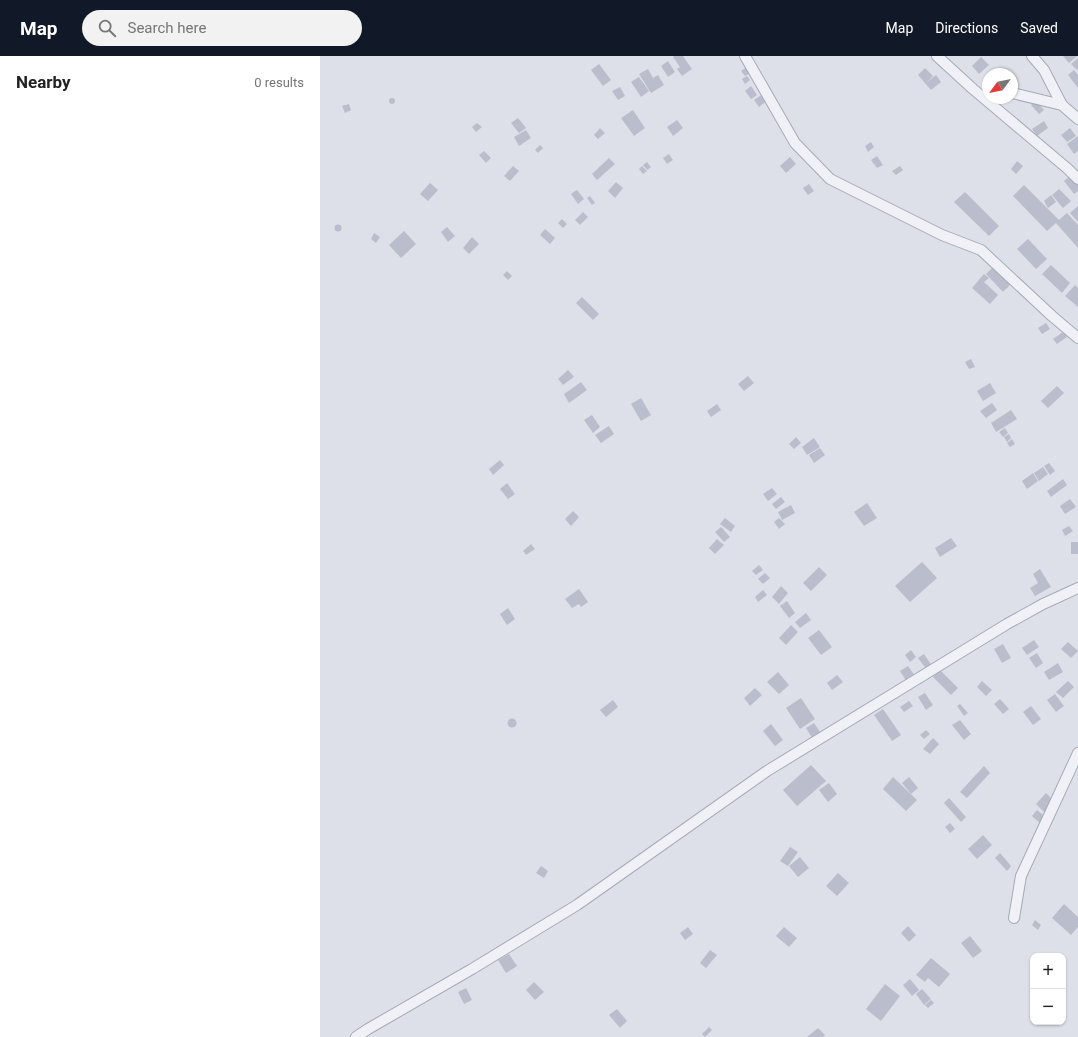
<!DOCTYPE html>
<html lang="en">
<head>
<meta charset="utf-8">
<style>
  body { margin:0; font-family:Roboto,sans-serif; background:#f2f2f2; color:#222 }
  .controls { position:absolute; right:12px; bottom:12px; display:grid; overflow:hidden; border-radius:8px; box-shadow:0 1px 3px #0004 }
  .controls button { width:36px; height:36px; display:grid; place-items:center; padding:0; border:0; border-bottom:1px solid #e0e0e0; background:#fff; color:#222; font:20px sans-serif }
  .compass { position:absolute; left:662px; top:12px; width:36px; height:36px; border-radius:50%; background:#fff; box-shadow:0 1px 3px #0004; rotate:237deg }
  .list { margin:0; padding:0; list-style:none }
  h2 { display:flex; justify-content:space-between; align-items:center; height:52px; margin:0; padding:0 16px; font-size:17px }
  h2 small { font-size:13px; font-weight:400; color:#767676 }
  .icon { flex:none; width:22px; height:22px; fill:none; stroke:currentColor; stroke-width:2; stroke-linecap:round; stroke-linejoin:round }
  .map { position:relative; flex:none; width:758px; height:981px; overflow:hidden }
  header { display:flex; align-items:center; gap:24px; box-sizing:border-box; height:56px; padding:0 20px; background:#111827; color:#fff }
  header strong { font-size:19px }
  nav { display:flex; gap:22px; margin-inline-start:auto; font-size:14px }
  .search { width:280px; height:36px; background:#f2f2f2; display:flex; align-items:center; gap:10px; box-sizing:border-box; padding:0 14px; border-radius:22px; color:#767676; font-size:15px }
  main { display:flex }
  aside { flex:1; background:#fff }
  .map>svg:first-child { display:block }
  .building { fill:#babecc }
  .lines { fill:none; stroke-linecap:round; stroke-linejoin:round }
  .minor-casing { stroke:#a6aab6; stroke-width:12 }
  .minor { stroke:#f0f1f6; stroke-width:10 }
</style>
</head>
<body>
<header>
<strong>Map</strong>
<div class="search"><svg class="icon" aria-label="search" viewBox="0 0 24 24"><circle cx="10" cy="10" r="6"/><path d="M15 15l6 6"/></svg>Search here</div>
<nav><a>Map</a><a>Directions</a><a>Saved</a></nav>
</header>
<main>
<aside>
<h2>Nearby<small>0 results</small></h2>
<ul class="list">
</ul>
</aside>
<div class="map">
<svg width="758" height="981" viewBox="0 0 758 981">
  <rect width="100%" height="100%" fill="#dde0e8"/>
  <g class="building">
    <path d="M354 0H363L372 13 362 20 357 13 360 11 353 1Z"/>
    <path d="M743 0H757L749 7Z"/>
    <path d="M661 1 669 9 659 18 652 10Z"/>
    <path d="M758 2V12L757 14 751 8Z"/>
    <path d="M348 5 355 16 348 21 341 10Z"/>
    <path d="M279 8 291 24 283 30 271 14Z"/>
    <path d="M428 10 432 16 425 20 421 15Z"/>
    <path d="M605 12 613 20 606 27 616 19 621 26 611 34 598 19Z"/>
    <path d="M328 13 333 22 338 19 344 29 331 37 319 18Z"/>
    <path d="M754 14 758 19V32L748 19Z"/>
    <path d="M427 20 430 24 425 28 422 23Z"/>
    <path d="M319 21 329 35 321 41 311 26Z"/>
    <path d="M431 30 437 39 431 43 425 35Z"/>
    <path d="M300 31 305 40 298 44 292 35Z"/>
    <path d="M444 37 448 44 439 51 434 44Z"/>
    <circle cx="72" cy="45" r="3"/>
    <path d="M716 45 724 54 719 58 711 49Z"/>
    <path d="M29 48 31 54 25 57 22 50Z"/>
    <path d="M313 54 325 72 314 80 301 62Z"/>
    <path d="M198 62 206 72 199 77 191 67Z"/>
    <path d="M357 64 363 72 353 80 347 71Z"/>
    <path d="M724 65 728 72 717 80 712 73Z"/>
    <path d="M157 67 162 71 156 76 152 71Z"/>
    <path d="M280 72 285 77 278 83 274 79Z"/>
    <path d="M750 72 756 80 747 86 741 79Z"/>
    <path d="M206 74 211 82 199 90 194 81Z"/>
    <path d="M758 80V95L754 98 747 88Z"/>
    <path d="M551 86 554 91 548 96 545 90Z"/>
    <path d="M220 89 223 92 218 97 215 94Z"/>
    <path d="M164 95 171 102 166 107 159 99Z"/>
    <path d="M349 98 353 104 347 108 343 102Z"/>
    <path d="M557 100 563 109 557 112 551 104Z"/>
    <path d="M470 101 476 108 466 117 460 110Z"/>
    <path d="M289 102 295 108 277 124 272 118Z"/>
    <path d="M697 105 703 110 696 118 691 113Z"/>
    <path d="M327 106 331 111 327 114 323 109Z"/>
    <path d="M193 110 199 115 190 125 184 120Z"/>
    <path d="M322 110 327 115 323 118 319 113Z"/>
    <path d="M580 110 583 114 576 119 572 115Z"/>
    <path d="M751 119 758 129V135L754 138 744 125Z"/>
    <path d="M296 126 303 132 295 142 288 135Z"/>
    <path d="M110 127 118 134 108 145 100 138Z"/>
    <path d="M489 128 494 135 488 139 483 132Z"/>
    <path d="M704 129 739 164 747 157 758 169V192L736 167 727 175 693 140Z"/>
    <path d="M739 133 751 145 743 152 732 139Z"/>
    <path d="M257 134 264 143 258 148 251 138Z"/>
    <path d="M645 136 679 170 669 180 634 146Z"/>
    <path d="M731 139 736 146 728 152 724 145Z"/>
    <path d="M270 140 275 147 272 149 267 142Z"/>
    <path d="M758 150V166L750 157Z"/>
    <path d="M263 156 268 161 260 169 255 164Z"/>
    <path d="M242 163 247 168 243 172 238 167Z"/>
    <circle cx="18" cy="172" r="3.5"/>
    <path d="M127 171 135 180 128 186 121 176Z"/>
    <path d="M225 173 235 182 230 188 220 179Z"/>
    <path d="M84 175 96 188 81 202 69 189Z"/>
    <path d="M54 177 60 181 56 187 51 183Z"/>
    <path d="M152 181 159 188 149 198 143 192Z"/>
    <path d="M708 183 727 203 716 213 697 193Z"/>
    <path d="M675 209 692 227 683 236 666 218Z"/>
    <path d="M731 209 750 227 742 237 722 218Z"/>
    <path d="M187 215 192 220 188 224 183 219Z"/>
    <path d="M664 218 669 222 664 226 678 239 670 248 652 232Z"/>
    <path d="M755 229 758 232V251L745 240Z"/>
    <path d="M262 241 279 258 273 264 256 247Z"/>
    <path d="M726 267 730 273 722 278 718 272Z"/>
    <path d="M743 276 747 281 737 288 733 283Z"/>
    <path d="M651 303 655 311 649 313 645 306Z"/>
    <path d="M248 314 254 321 243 329 238 323Z"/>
    <path d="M428 320 434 327 424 335 418 328Z"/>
    <path d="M261 326 267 334 249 347 244 338Z"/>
    <path d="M670 327 676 337 663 345 657 335Z"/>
    <path d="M737 330 744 337 728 352 721 345Z"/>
    <path d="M321 342 331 359 321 365 311 348Z"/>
    <path d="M672 347 677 354 666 362 660 355Z"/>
    <path d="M397 348 401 354 391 361 387 355Z"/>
    <path d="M691 354 697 363 676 376 671 367Z"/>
    <path d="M272 359 280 371 273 377 264 364Z"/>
    <path d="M289 370 294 378 281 387 275 379Z"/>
    <path d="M685 372 688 377 683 381 679 376Z"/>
    <path d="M689 378 691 382 687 386 684 381Z"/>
    <path d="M476 381 481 387 474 393 469 388Z"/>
    <path d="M494 382 500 391 487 399 482 391Z"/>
    <path d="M692 383 695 388 690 391 687 387Z"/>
    <path d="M500 392 505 399 494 407 489 399Z"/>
    <path d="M180 404 184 409 173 419 169 413Z"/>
    <path d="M729 407 735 415 730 419 724 410Z"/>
    <path d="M723 411 728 418 719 425 714 417Z"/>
    <path d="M713 417 718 425 707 433 702 425Z"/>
    <path d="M743 423 747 429 731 441 727 435Z"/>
    <path d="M187 427 195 438 188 443 180 433Z"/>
    <path d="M452 432 457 438 448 445 443 438Z"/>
    <path d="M461 441 465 446 456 453 452 448Z"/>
    <path d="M750 443 756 451 745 458 740 450Z"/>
    <path d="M547 447 557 462 544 470 534 456Z"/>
    <path d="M471 449 475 457 462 464 458 456Z"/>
    <path d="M253 455 259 461 251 470 245 463Z"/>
    <path d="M405 462 415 470 411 476 400 468Z"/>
    <path d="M459 462 465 468 459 473 454 466Z"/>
    <path d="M749 470 753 475 745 480 742 474Z"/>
    <path d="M401 471 410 481 404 486 395 476Z"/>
    <path d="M631 482 637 490 620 501 615 492Z"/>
    <path d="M397 483 404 489 395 498 389 492Z"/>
    <rect x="751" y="486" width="7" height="12"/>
    <path d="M211 488 215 493 206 499 203 495Z"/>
    <path d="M602 506 617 522 590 546 575 530Z"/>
    <path d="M439 509 443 514 436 519 432 515Z"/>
    <path d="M499 511 507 519 491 535 483 527Z"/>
    <path d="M720 513 731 531 715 540 710 532 718 527 713 518Z"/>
    <path d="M445 517 450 522 443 528 438 523Z"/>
    <path d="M461 530 468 537 459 548 452 541Z"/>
    <path d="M259 533 268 546 261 551 259 548 252 552 245 543Z"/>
    <path d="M443 534 447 539 438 546 435 541Z"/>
    <path d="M467 545 475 557 469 562 460 550Z"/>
    <path d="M188 552 195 563 187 569 180 558Z"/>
    <path d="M486 557 491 564 480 572 475 566Z"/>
    <path d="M471 569 478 576 466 589 459 582Z"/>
    <path d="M499 574 512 591 501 599 488 582Z"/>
    <path d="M714 584 719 591 707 599 702 592Z"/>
    <path d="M748 586 758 595 751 602 741 593Z"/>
    <path d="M683 588 691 602 682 607 674 593Z"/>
    <path d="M591 594 596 601 590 606 585 599Z"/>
    <path d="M717 597 723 607 716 612 709 602Z"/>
    <path d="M604 598 612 610 607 614 598 602Z"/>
    <path d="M738 607 743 616 729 624 724 616Z"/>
    <path d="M588 610 595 620 587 626 580 615Z"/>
    <path d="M620 614 638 632 631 639 613 621Z"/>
    <path d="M458 616 469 629 459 638 447 626Z"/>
    <path d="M517 619 523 626 512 634 507 627Z"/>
    <path d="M662 625 672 634 666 640 657 631Z"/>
    <path d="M748 625 754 631 743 642 736 636Z"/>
    <path d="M435 632 442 639 430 650 424 642Z"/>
    <path d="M605 637 613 649 606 654 598 641Z"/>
    <path d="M735 638 744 650 736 656 727 644Z"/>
    <path d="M481 642 495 663 480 673 466 652Z"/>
    <path d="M680 643 689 653 683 658 674 648Z"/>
    <path d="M293 644 298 651 286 661 280 654Z"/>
    <path d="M589 645 593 650 584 656 580 651Z"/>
    <path d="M640 648 648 657 644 660 637 650Z"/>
    <path d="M711 650 721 663 713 669 703 656Z"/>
    <path d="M563 653 581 679 572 685 554 659Z"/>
    <circle cx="192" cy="667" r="4.5"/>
    <path d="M640 664 651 678 644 684 632 669Z"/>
    <path d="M494 667 502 679 494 685 486 672Z"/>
    <path d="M451 668 463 684 455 690 443 675Z"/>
    <path d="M606 674 610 678 604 683 600 679Z"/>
    <path d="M613 682 619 688 610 698 603 693Z"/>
    <path d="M491 709 506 725 477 750 463 734Z"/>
    <path d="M664 710 670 717 647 742 640 736Z"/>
    <path d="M573 721 597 744 586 755 563 733Z"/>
    <path d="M589 721 598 732 591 738 582 727Z"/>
    <path d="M509 727 517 738 508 746 499 734Z"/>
    <path d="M726 737 738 749 728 760 716 748Z"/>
    <path d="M629 742 646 761 641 766 624 747Z"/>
    <path d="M717 754 728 763 722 769 712 760Z"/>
    <path d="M630 767 635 773 630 777 625 771Z"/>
    <path d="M663 779 672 789 657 803 648 793Z"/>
    <path d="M470 791 478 796 468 810 460 805Z"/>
    <path d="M680 797 691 810 687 815 675 802Z"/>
    <path d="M480 801 489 812 478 821 469 810Z"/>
    <path d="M221 810 228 815 224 822 216 817Z"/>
    <path d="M518 817 529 827 517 840 506 830Z"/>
    <path d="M744 848 758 861V871L751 879 732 862Z"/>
    <path d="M715 864 721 869 718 874 712 869Z"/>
    <path d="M588 870 596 879 589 886 581 877Z"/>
    <path d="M368 871 373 878 365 884 360 877Z"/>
    <path d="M464 871 477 882 469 891 456 880Z"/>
    <path d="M650 880 662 895 653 902 641 887Z"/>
    <path d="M390 894 397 899 386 912 380 907Z"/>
    <path d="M189 898 197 910 186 917 178 904Z"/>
    <path d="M611 902 630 918 619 931 608 922 605 926 596 919Z"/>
    <path d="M590 923 599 934 592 940 583 929Z"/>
    <path d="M214 926 224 936 215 944 206 934Z"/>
    <path d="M565 928 580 940 561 965 546 953Z"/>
    <path d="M146 932 152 944 144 948 138 936Z"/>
    <path d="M602 933 611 943 604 949 596 938Z"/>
    <path d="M611 944 614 947 608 952 605 949Z"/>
    <path d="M297 953 307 965 300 972 289 959Z"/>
    <path d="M389 971 392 974 385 981 382 978Z"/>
    <path d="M498 972 505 979 503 981H487Z"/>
  </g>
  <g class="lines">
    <defs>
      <g id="minor">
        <path d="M425 0 475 87 510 123 622 179 661 194 732 260 758 282"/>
        <path d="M617 0 653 33 748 113 758 123"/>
        <path d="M712 0 724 14 742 49"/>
        <path d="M692 37 742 49 758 63"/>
        <path d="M694 862 701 820 758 697"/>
        <path d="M36 981 48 973 152 913 257 849 447 715 687 568 723 548 758 532"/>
      </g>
    </defs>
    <use href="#minor" class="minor-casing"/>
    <use href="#minor" class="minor"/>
  </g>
</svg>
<div class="controls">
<button>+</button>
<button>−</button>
</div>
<svg class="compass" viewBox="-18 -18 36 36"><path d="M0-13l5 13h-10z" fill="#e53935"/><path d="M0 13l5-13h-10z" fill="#767676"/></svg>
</div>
</main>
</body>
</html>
